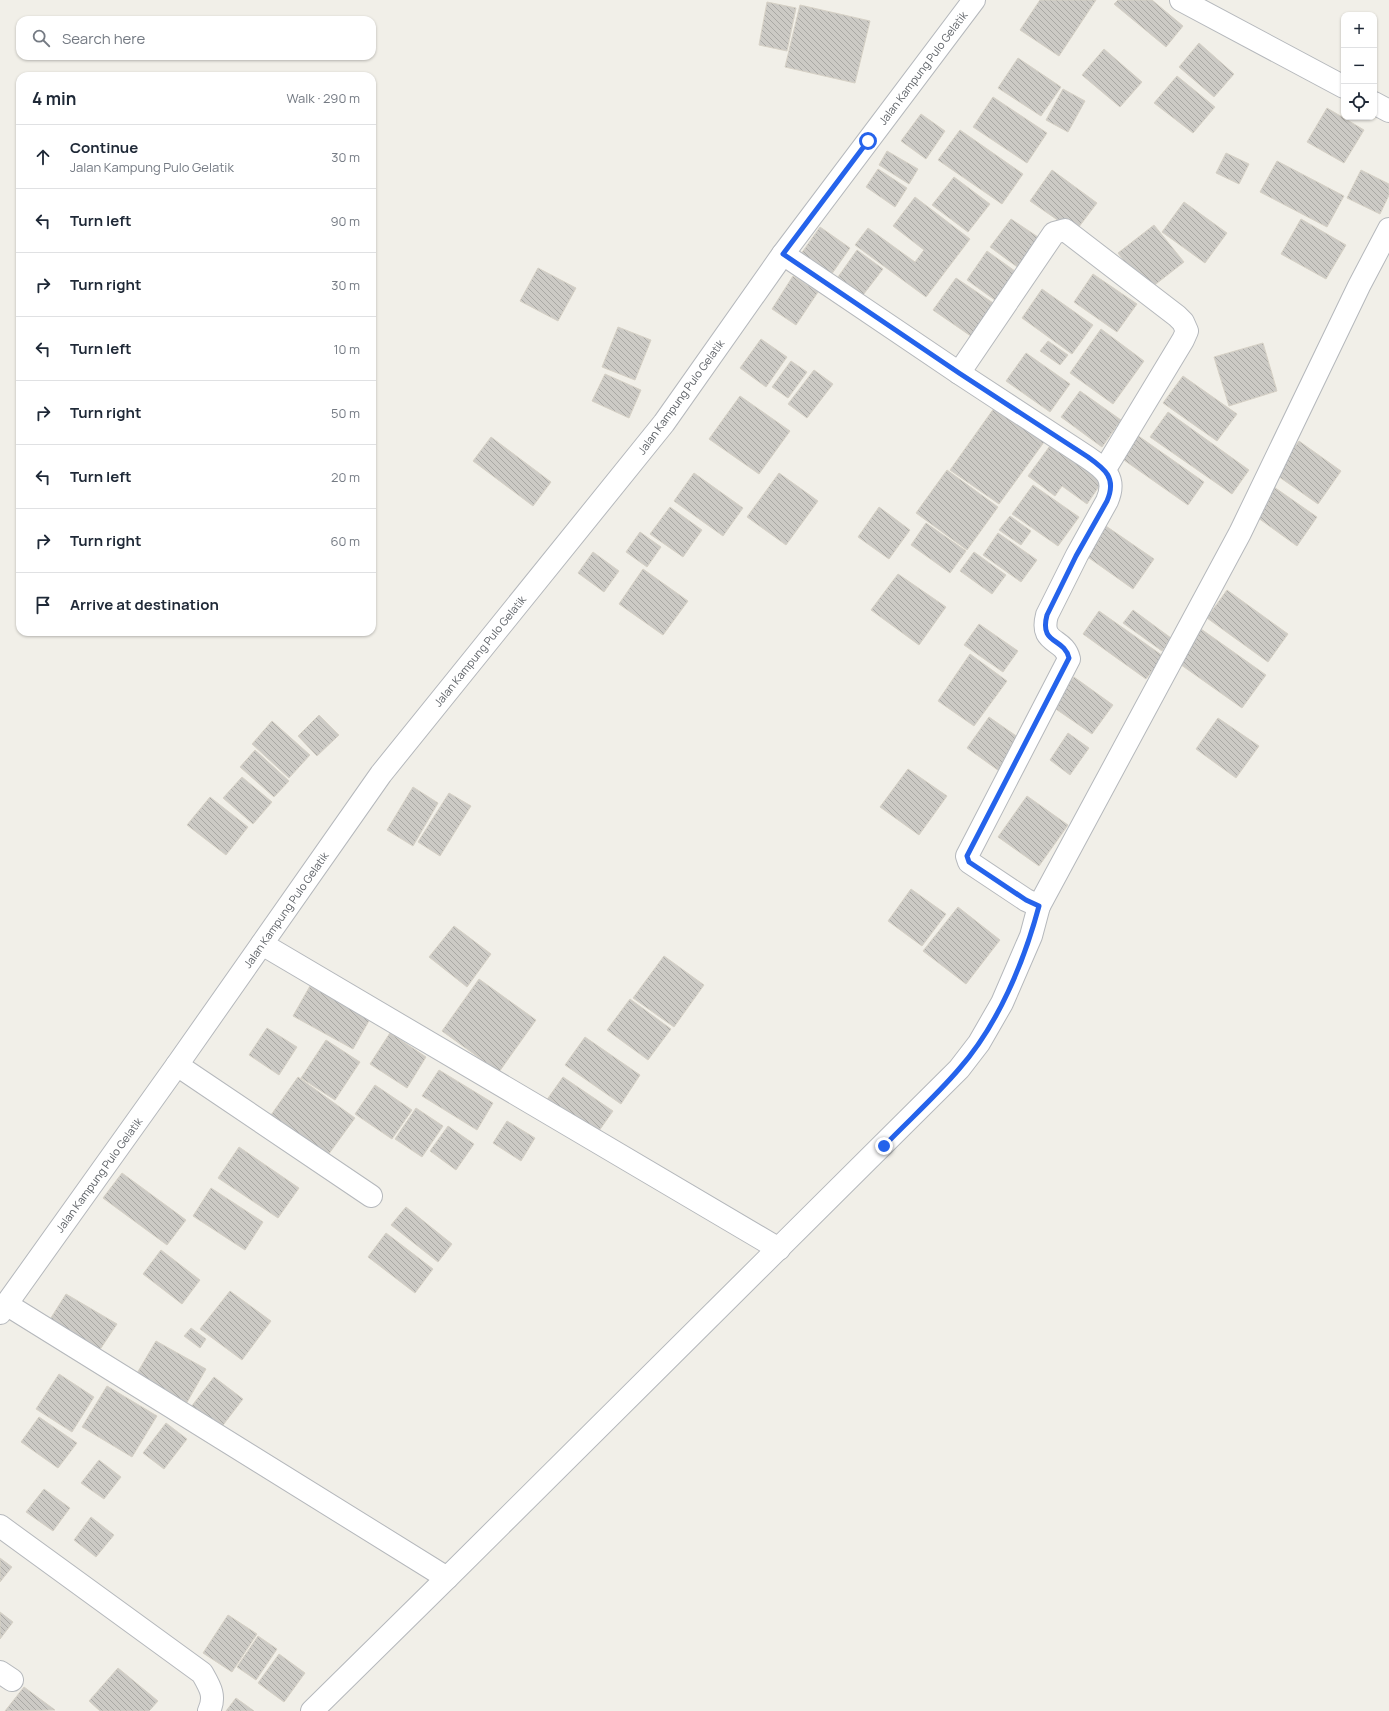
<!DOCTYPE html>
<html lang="en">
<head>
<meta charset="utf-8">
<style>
  body { margin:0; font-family:Manrope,sans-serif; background:#f6f6f7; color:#1f2937 }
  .controls { position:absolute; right:12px; top:12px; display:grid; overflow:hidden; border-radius:8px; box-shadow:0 1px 3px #0004 }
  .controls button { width:36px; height:36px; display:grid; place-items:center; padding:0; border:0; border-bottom:1px solid #e0e1e3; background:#fff; color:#1f2937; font:20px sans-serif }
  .stop { position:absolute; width:12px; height:12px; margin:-9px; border:3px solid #2563eb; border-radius:50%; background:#fff }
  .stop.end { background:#2563eb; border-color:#fff; box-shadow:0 1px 4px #0008 }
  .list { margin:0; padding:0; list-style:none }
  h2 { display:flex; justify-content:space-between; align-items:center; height:52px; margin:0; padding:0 16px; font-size:17px }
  h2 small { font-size:13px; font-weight:400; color:#747a83 }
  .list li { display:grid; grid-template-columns:26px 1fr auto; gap:12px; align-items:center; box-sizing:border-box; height:64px; padding:0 16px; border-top:1px solid #e0e1e3 }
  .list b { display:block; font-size:15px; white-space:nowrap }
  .list p { margin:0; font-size:13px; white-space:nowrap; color:#747a83 }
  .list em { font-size:13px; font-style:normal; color:#747a83 }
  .icon { flex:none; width:22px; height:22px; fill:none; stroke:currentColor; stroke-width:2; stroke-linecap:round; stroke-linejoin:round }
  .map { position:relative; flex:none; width:1389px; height:1711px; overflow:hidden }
  .search { position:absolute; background:#fff; box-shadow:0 1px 3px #0004; left:16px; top:16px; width:360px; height:44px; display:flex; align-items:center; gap:10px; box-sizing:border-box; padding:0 14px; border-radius:12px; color:#747a83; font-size:15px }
  .panel { position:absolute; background:#fff; box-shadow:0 1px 3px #0004; left:16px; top:72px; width:360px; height:564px; border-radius:12px }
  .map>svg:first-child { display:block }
  .building { fill:url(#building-back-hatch); stroke:#d6d1c6 }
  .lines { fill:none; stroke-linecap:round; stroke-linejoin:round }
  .street-casing { stroke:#b5b8bc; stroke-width:24 }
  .street { stroke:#fff; stroke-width:22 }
  .route { stroke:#2563eb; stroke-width:5 }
  .labels { text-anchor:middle; stroke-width:3; stroke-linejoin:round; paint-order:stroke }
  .street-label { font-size:11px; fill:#5f6368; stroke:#fff }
</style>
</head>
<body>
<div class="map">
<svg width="1389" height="1711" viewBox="0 0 1389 1711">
  <defs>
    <pattern id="building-back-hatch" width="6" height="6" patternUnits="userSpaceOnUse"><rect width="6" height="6" fill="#cccac5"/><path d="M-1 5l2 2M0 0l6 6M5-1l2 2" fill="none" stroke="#a9a8a4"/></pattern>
  </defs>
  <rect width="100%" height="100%" fill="#f1efe8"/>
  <g class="building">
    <path d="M1040 0H1096L1059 56 1020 30Z"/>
    <path d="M1118 0H1152L1183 26 1166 47 1114 4Z"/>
    <path d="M767 2 796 8 787 51 759 45Z"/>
    <path d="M800 5 870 21 855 83 785 67Z"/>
    <path d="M1199 43 1234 74 1214 97 1179 67Z"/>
    <path d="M1104 49 1142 82 1120 107 1082 75Z"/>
    <path d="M1018 58 1061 87 1041 116 998 88Z"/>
    <path d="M1177 76 1215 107 1193 133 1154 103Z"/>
    <path d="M1063 89 1085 101 1068 132 1046 120Z"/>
    <path d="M993 97 1047 133 1027 163 973 127Z"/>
    <path d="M1327 108 1364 130 1344 163 1307 142Z"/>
    <path d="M921 114 945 131 926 159 901 141Z"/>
    <path d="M960 130 1023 174 1002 204 938 160Z"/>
    <path d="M887 151 918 169 909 184 879 165Z"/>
    <path d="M1226 153 1249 164 1239 184 1216 173Z"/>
    <path d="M1277 161 1344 196 1327 227 1260 192Z"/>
    <path d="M878 169 907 188 895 207 866 187Z"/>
    <path d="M1052 170 1097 203 1075 232 1030 201Z"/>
    <path d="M1361 170 1389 184V195L1380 214 1347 198Z"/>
    <path d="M954 177 990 204 968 232 932 205Z"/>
    <path d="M915 197 970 239 926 297 855 245 868 228 915 262 924 250 893 226Z"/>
    <path d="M1184 202 1227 233 1205 263 1162 232Z"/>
    <path d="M1011 219 1041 239 1020 269 990 247Z"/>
    <path d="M1301 219 1346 245 1326 279 1281 254Z"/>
    <path d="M1154 225 1184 262 1147 291 1118 253Z"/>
    <path d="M820 227 850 248 831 275 801 254Z"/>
    <path d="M857 250 883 269 863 295 838 277Z"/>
    <path d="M987 251 1019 274 999 303 967 280Z"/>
    <path d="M538 268 576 288 558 321 520 301Z"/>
    <path d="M1093 274 1137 304 1117 332 1074 302Z"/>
    <path d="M793 276 818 292 796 325 772 309Z"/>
    <path d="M956 278 1002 309 978 341 933 310Z"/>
    <path d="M1042 289 1093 325 1072 354 1022 318Z"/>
    <path d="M618 327 651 340 635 380 602 367Z"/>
    <path d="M1101 329 1144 361 1113 404 1070 373Z"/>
    <path d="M761 339 787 357 766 387 740 368Z"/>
    <path d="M1048 341 1068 355 1060 365 1040 351Z"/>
    <path d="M1263 343 1277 391 1229 406 1214 357Z"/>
    <path d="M1026 353 1070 384 1050 412 1006 381Z"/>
    <path d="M791 361 807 372 788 398 772 387Z"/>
    <path d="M814 370 833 384 807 418 788 404Z"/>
    <path d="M605 374 641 390 629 418 592 401Z"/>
    <path d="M1183 376 1237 414 1217 441 1163 403Z"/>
    <path d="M1080 391 1121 420 1102 447 1061 417Z"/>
    <path d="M740 396 790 431 759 474 709 439Z"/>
    <path d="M997 404 1047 438 999 504 950 470Z"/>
    <path d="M1168 412 1249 470 1232 494 1150 437Z"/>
    <path d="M1137 435 1204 482 1188 505 1121 458Z"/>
    <path d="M491 437 551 482 533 506 473 461Z"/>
    <path d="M1299 441 1341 471 1318 504 1275 474Z"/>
    <path d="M1052 443 1104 479 1087 504 1062 486 1055 496 1028 476Z"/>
    <path d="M947 470 998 507 967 550 916 513Z"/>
    <path d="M694 473 743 508 723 536 674 501Z"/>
    <path d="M779 473 818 501 786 545 747 517Z"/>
    <path d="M1033 485 1079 517 1058 546 1012 514Z"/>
    <path d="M1274 487 1317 517 1297 546 1254 515Z"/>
    <path d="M670 507 702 530 683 557 650 534Z"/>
    <path d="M879 507 910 530 889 559 858 537Z"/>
    <path d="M1010 516 1031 531 1021 545 999 530Z"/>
    <path d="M926 523 966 551 950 573 911 545Z"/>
    <path d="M1103 524 1154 559 1133 589 1082 553Z"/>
    <path d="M640 532 661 547 647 567 626 552Z"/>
    <path d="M998 533 1037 560 1021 582 983 555Z"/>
    <path d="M593 552 619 571 604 592 578 573Z"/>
    <path d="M974 552 1006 575 992 594 960 571Z"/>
    <path d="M643 569 688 601 663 635 619 604Z"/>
    <path d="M898 574 946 607 919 645 871 610Z"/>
    <path d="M1227 590 1288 634 1268 662 1207 618Z"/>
    <path d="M1133 610 1171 638 1162 651 1123 623Z"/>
    <path d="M1099 611 1163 656 1146 679 1083 634Z"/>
    <path d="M979 624 1018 651 1003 672 964 645Z"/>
    <path d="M1201 629 1266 675 1242 708 1177 662Z"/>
    <path d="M970 654 1007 681 974 726 938 701Z"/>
    <path d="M1074 677 1113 705 1092 734 1053 707Z"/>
    <path d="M319 715 339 735 317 756 298 736Z"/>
    <path d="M989 717 1025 742 1002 773 967 748Z"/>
    <path d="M1218 718 1259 746 1236 778 1196 749Z"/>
    <path d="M272 721 310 755 289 778 252 744Z"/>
    <path d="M1068 733 1089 748 1070 775 1050 760Z"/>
    <path d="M255 750 289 781 274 797 240 767Z"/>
    <path d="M908 769 947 796 919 835 880 807Z"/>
    <path d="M242 777 272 802 253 824 223 798Z"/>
    <path d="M413 787 438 803 413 846 387 830Z"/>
    <path d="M449 793 471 806 440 856 418 842Z"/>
    <path d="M1027 796 1068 825 1039 866 998 837Z"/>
    <path d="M210 797 248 827 226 855 187 825Z"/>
    <path d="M911 889 946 914 922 946 888 921Z"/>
    <path d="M958 907 1000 940 966 984 923 951Z"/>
    <path d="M454 926 491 954 467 987 429 957Z"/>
    <path d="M664 956 704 985 674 1027 633 998Z"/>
    <path d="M479 979 536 1020 499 1072 442 1031Z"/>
    <path d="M310 986 370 1019 353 1049 293 1016Z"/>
    <path d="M630 999 671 1029 648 1060 607 1030Z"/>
    <path d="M267 1028 297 1047 279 1075 249 1055Z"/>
    <path d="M390 1033 426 1057 407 1088 370 1064Z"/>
    <path d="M585 1037 640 1075 621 1104 565 1065Z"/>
    <path d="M326 1040 360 1062 335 1100 301 1078Z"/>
    <path d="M439 1070 493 1103 477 1130 422 1096Z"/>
    <path d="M298 1077 355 1118 328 1155 271 1115Z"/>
    <path d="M563 1077 613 1111 596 1135 546 1101Z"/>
    <path d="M375 1085 412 1110 392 1139 355 1114Z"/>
    <path d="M416 1108 443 1126 422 1157 395 1139Z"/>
    <path d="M507 1121 535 1138 521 1161 493 1143Z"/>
    <path d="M448 1126 474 1144 456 1170 430 1151Z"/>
    <path d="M239 1147 299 1188 278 1218 218 1178Z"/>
    <path d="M122 1173 186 1220 167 1245 103 1198Z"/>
    <path d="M211 1188 263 1222 245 1250 193 1216Z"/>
    <path d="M406 1207 452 1244 438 1262 391 1225Z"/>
    <path d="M386 1233 433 1269 415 1293 368 1257Z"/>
    <path d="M161 1250 200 1280 182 1304 143 1274Z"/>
    <path d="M230 1291 271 1321 242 1360 200 1329Z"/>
    <path d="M66 1294 117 1324 99 1351 49 1321Z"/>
    <path d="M191 1328 206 1339 200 1348 184 1336Z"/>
    <path d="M156 1341 206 1369 186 1404 136 1375Z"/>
    <path d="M59 1374 94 1397 72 1432 36 1409Z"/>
    <path d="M214 1377 243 1399 220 1429 191 1407Z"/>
    <path d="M107 1386 157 1416 132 1457 82 1427Z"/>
    <path d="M39 1417 77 1443 58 1468 21 1442Z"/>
    <path d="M166 1423 187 1439 164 1469 143 1453Z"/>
    <path d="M99 1460 121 1477 104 1499 81 1483Z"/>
    <path d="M44 1489 70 1508 53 1531 26 1512Z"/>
    <path d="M91 1517 114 1535 96 1557 74 1540Z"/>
    <path d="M0 1558 12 1567 0 1582Z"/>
    <path d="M0 1612 13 1622 0 1639Z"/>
    <path d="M228 1615 257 1634 232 1672 203 1653Z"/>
    <path d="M258 1636 277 1649 256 1680 237 1667Z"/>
    <path d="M279 1654 305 1673 284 1702 258 1683Z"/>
    <path d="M118 1668 158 1701 149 1711H100L89 1701Z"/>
    <path d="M24 1687 55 1710 5 1711Z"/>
    <path d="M236 1698 254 1711H226Z"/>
  </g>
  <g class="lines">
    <defs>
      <g id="street">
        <path d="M1181 0 1344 87"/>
        <path d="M1374 103 1389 111"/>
        <path d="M959 373 1054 233 1065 230 1177 316 1183 322 1187 331 1183 340 1105 469"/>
        <path d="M1039 906 1240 533 1359 286 1389 229"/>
        <path d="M262 944 779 1249"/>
        <path d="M177 1065 371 1196"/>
        <path d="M6 1304 447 1578 959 1069 979 1043 1002 1003 1031 936 1039 906 1026 900 969 862 967 856 1069 659C1064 637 1039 645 1047 615L1077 555 1107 501C1117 478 1105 469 1087 457L959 373 783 254"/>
        <path d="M0 1313 177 1065 381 774 664 423 783 254 974 0"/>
        <path d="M0 1526 202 1673C210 1687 216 1696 209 1711"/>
        <path d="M0 1672 12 1680"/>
        <path d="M312 1711 447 1578"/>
      </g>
    </defs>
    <use href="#street" class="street-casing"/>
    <use href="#street" class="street"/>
  </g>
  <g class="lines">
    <path class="route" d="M868 141 783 254 959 373 1088 457C1105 469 1117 478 1107 501L1076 556 1047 615C1039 645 1064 637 1069 658L967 856 969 862 1026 900 1039 906C1024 962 998 1025 959 1069 936 1096 909 1120 884 1146"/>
  </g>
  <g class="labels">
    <g class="street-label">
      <text transform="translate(923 68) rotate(-53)" y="4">Jalan Kampung Pulo Gelatik</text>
      <text transform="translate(681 397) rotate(-54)" y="4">Jalan Kampung Pulo Gelatik</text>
      <text transform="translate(480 651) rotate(-51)" y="4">Jalan Kampung Pulo Gelatik</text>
      <text transform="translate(286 910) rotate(-55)" y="4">Jalan Kampung Pulo Gelatik</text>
      <text transform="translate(99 1175) rotate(-54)" y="4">Jalan Kampung Pulo Gelatik</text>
    </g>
  </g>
</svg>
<div class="controls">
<button>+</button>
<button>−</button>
<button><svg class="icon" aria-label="locate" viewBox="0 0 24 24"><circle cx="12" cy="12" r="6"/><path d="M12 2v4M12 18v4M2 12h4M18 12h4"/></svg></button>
</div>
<div class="stop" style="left:868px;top:141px"></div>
<div class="stop end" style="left:884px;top:1146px"></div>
<div class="search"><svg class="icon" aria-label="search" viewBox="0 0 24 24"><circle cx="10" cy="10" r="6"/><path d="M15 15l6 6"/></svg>Search here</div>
<section class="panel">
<h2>4 min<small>Walk · 290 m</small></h2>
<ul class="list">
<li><svg class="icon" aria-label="ahead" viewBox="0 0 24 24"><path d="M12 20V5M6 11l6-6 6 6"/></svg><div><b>Continue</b><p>Jalan Kampung Pulo Gelatik</p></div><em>30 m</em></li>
<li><svg class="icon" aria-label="left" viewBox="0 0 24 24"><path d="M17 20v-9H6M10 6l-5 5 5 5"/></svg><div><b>Turn left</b></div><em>90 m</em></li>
<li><svg class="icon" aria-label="right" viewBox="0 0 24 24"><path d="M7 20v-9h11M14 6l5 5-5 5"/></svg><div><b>Turn right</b></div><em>30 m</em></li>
<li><svg class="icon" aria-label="left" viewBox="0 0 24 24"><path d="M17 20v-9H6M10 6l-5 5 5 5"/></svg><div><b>Turn left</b></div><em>10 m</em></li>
<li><svg class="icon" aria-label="right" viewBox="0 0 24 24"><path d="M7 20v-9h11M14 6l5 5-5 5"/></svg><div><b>Turn right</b></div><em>50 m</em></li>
<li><svg class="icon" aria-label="left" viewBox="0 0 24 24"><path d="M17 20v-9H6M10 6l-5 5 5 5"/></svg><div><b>Turn left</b></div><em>20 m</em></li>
<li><svg class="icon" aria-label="right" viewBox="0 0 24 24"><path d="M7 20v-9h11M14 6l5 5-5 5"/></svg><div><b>Turn right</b></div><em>60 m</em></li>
<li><svg class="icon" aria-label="arrive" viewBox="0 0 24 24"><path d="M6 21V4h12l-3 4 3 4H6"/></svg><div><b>Arrive at destination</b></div></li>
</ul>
</section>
</div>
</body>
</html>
